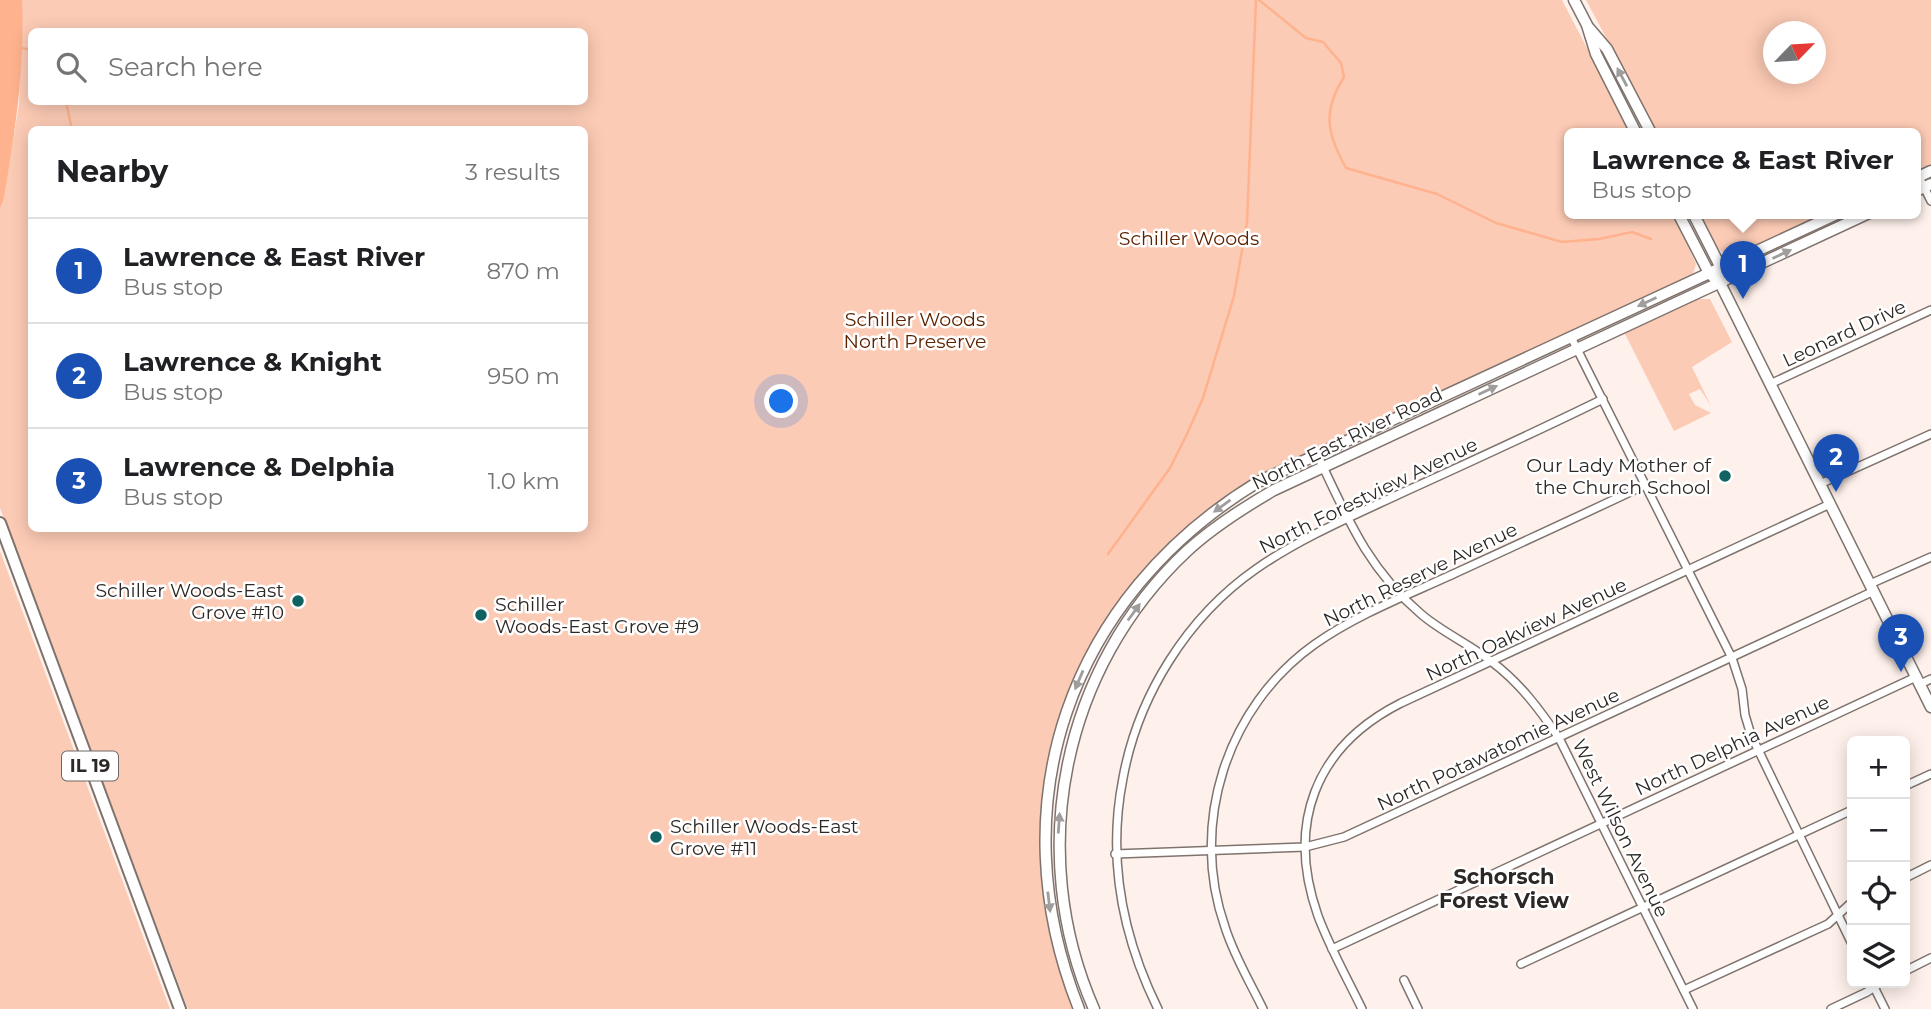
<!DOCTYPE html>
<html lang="en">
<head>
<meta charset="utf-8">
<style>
  body { margin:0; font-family:Montserrat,sans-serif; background:#f6f6f6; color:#202124 }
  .controls { position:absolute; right:21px; bottom:21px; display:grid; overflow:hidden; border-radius:10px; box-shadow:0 4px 18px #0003 }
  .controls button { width:63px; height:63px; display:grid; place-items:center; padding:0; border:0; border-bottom:2px solid #e0e0e0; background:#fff; color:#202124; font:35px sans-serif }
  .compass { position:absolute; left:1763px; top:21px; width:63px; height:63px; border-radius:50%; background:#fff; box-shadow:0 4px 18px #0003; rotate:65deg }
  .you { position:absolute; left:782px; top:402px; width:24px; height:24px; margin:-18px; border:5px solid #fff; border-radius:50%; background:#1a73e8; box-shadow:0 0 0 10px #1a73e833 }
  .badge { display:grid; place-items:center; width:46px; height:46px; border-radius:50%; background:#0f766e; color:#fff; font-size:23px; font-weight:700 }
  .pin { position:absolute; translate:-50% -58px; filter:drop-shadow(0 2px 4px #0008) }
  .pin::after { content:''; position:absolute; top:37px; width:24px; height:21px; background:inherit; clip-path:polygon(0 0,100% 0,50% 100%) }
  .popup { position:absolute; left:1564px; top:128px; width:357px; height:91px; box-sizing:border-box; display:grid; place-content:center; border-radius:10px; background:#fff; filter:drop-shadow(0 2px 5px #0005); font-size:23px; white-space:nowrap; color:#757577 }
  .popup b { font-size:26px; color:#202124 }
  .popup::after { content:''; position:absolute; left:50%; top:100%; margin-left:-14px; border:14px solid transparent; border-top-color:#fff }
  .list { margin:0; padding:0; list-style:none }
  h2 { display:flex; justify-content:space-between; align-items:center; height:91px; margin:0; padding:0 28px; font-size:30px }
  h2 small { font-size:23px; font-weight:400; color:#757577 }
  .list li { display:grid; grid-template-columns:46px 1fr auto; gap:21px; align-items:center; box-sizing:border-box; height:105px; padding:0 28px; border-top:2px solid #e0e0e0 }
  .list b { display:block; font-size:26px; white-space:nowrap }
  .list p { margin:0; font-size:23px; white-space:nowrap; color:#757577 }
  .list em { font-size:23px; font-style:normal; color:#757577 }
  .icon { flex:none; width:38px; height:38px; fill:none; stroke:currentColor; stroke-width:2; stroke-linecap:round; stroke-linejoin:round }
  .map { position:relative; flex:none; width:1931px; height:1009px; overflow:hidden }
  .search { position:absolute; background:#fff; box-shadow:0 4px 18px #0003; left:28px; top:28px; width:560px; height:77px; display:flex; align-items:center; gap:18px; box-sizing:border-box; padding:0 24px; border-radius:10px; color:#757577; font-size:26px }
  .panel { position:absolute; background:#fff; box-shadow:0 4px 18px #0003; left:28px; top:126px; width:560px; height:406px; border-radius:10px }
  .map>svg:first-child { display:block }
  .green { fill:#fccbb5; fill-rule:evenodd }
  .water { fill:#feb28d }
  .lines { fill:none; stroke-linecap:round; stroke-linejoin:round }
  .stream { stroke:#feb28d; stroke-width:2.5 }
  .minor-casing { stroke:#7f736e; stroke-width:10 }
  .secondary-casing { stroke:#7f736e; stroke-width:13 }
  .primary-casing { stroke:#7f736e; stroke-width:14 }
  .minor { stroke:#fff; stroke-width:7 }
  .secondary { stroke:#fff; stroke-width:10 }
  .primary { stroke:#fff; stroke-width:10 }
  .oneway { fill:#a09e9d }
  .poi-dot { fill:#116263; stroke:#fff; stroke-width:2.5 }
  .labels { text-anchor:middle; stroke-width:5; stroke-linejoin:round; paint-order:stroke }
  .shield { fill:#fff; stroke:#6c6867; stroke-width:2 }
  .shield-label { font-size:18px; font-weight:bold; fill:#2d2826 }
  .park-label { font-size:19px; fill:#5d2300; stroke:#fff }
  .street-label { font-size:19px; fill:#2d2826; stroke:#fff }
  .poi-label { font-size:19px; fill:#2d2826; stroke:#fff; text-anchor:end }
  .neighbourhood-label { font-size:21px; font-weight:bold; fill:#2d2826; stroke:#fff }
</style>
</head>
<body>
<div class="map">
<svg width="1931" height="1009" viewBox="0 0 1931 1009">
  <rect width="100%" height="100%" fill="#fef0ea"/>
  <g class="green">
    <path d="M22 0H1562L1631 133H1570V213H1673L1696 264 1693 274 1687 278 1261 475C1069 587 989 800 1073 1009H188L0 508V209L4 198 19 104ZM32 32H584V102H32ZM32 130H584V528H32Z"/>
    <path d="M1586 0H1931V166L1916 173V133H1657ZM1773 32H1815V74H1773Z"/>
    <path d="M1698 213H1828L1738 254C1715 259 1707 231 1698 213Z"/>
    <path d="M1699 299H1710L1732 342 1692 367 1711 406 1700 389 1689 394 1695 405 1711 413 1674 431 1624 332Z"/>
    <path d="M0 551 170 1009H0Z"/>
  </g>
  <path class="water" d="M0 0H22C25 67 15 132 4 198L0 209Z"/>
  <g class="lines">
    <g class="stream">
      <path d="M1259 0 1306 38 1323 42 1341 63 1344 77C1322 111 1327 134 1346 168L1437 194 1496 223 1562 242 1599 239 1632 232 1651 239"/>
      <path d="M21 48 32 50"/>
      <path d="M66 102 72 130"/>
      <path d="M1108 554 1170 468 1186 436 1203 398 1234 296 1247 222 1256 0"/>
    </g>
    <defs>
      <g id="minor">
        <path d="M1919 177 1931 201"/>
        <path d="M1571 337 1732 658 1742 689 1745 715 1751 735 1852 944"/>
        <path d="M1770 384 1931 310"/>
        <path d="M1317 454C1347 517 1367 568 1421 614 1443 633 1470 644 1492 662 1520 683 1540 710 1559 738L1693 1009"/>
        <path d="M1820 484 1931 434"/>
        <path d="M1870 584 1931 557"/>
        <path d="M1920 684 1931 679"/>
        <path d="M1905 786 1931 774"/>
        <path d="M1115 854 1305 847 1344 837 1874 591"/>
        <path d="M1905 878 1931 865"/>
        <path d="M1332 949 1916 677"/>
        <path d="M1521 964 1852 810"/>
        <path d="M1905 971 1931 958"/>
        <path d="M1404 980 1418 1009"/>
        <path d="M1873 985 1885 1009"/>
        <path d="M1684 990 1828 924 1852 902"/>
        <path d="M1158 1009C1122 936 1107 859 1123 778 1138 696 1187 617 1256 569 1302 537 1355 515 1406 491 1472 461 1538 431 1603 399"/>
        <path d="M1263 1009C1250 982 1234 956 1225 927 1189 825 1226 707 1315 644 1359 613 1413 593 1462 570 1523 542 1584 514 1645 485"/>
        <path d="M1362 1009C1347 978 1330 948 1318 916 1286 825 1314 747 1401 703L1830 504"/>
        <path d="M1831 1009 1867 992 1880 983"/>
      </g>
      <g id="secondary">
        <path d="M1574 0 1587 25 1596 54 1636 133"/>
        <path d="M1589 28 1607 49 1651 133"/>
        <path d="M1916 178 1931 171"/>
        <path d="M1916 191 1931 184"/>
        <path d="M1678 213 1709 273 1720 283 1931 707"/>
        <path d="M1693 213 1721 268V272"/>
        <path d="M1079 1009C997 803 1069 597 1258 482L1839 213"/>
        <path d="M1094 1009C1025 852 1062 668 1187 551 1213 527 1243 508 1274 490L1869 213"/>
      </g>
      <path id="primary" d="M0 523 180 1009"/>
    </defs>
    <use href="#minor" class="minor-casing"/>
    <use href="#secondary" class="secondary-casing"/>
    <use href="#primary" class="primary-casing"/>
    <use href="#minor" class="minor"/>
    <use href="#secondary" class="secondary"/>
    <use href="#primary" class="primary"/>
  </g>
  <defs><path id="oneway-solid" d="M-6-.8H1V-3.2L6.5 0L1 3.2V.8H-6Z" transform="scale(1.75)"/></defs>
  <g class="oneway">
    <use href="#oneway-solid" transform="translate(1622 77) rotate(-118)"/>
    <use href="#oneway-solid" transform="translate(1782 254) rotate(-25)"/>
    <use href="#oneway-solid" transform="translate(1647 302) rotate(155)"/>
    <use href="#oneway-solid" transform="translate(1488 390) rotate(-25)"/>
    <use href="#oneway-solid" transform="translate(1222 506) rotate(144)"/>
    <use href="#oneway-solid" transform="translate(1134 612) rotate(-54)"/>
    <use href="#oneway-solid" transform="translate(1079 680) rotate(113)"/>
    <use href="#oneway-solid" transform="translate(1059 823) rotate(-86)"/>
    <use href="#oneway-solid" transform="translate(1049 902) rotate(83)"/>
  </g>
  <g class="poi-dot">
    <circle cx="1725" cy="476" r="7"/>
    <circle cx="298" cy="601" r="7"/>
    <circle cx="481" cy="615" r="7"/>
    <circle cx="656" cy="837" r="7"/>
  </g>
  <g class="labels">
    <rect class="shield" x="62" y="751.5" width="56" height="29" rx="5"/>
    <g class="shield-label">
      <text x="90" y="772">IL 19</text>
    </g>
    <g class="park-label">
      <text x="1189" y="245">Schiller Woods</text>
      <text x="915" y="326">Schiller Woods<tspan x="915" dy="22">North Preserve</tspan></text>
    </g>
    <g class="street-label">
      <text transform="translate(1844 333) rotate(-25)" y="7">Leonard Drive</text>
      <text transform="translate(1347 438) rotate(-26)" y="7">North East River Road</text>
      <text transform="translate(1368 495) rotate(-26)" y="7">North Forestview Avenue</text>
      <text transform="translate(1420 574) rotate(-26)" y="7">North Reserve Avenue</text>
      <text transform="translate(1526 629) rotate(-25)" y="7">North Oakview Avenue</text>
      <text transform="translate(1732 745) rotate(-25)" y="7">North Delphia Avenue</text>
      <text transform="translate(1498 749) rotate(-25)" y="7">North Potawatomie Avenue</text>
      <text transform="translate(1621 828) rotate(64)" y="7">West Wilson Avenue</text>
    </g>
    <g class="poi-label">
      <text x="1711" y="472">Our Lady Mother of<tspan x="1711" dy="22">the Church School</tspan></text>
      <text x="284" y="597">Schiller Woods-East<tspan x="284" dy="22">Grove #10</tspan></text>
      <text x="495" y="611" text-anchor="start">Schiller<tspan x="495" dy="22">Woods-East Grove #9</tspan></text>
      <text x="670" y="833" text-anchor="start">Schiller Woods-East<tspan x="670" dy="22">Grove #11</tspan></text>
    </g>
    <g class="neighbourhood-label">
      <text x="1504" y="884">Schorsch<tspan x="1504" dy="24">Forest View</tspan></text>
    </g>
  </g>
</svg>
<div class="controls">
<button>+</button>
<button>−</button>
<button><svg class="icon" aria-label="locate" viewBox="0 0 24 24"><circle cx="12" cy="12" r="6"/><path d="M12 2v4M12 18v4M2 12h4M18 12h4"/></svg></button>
<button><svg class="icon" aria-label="layers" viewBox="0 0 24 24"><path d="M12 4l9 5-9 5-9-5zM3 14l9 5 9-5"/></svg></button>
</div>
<svg class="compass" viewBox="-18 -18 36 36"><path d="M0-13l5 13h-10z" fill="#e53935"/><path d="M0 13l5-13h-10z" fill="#757577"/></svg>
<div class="you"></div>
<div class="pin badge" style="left:1743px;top:299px;background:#1a4fb4">1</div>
<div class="popup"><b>Lawrence &amp; East River</b>Bus stop</div>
<div class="pin badge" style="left:1836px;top:492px;background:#1a4fb4">2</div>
<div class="pin badge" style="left:1901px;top:672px;background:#1a4fb4">3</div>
<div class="search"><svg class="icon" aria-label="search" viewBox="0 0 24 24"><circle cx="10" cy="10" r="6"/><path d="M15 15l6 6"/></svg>Search here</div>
<section class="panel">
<h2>Nearby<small>3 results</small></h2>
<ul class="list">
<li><span class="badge" style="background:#1a4fb4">1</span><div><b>Lawrence &amp; East River</b><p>Bus stop</p></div><em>870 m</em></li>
<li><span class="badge" style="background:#1a4fb4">2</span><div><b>Lawrence &amp; Knight</b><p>Bus stop</p></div><em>950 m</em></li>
<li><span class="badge" style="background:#1a4fb4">3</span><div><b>Lawrence &amp; Delphia</b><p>Bus stop</p></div><em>1.0 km</em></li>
</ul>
</section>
</div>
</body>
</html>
